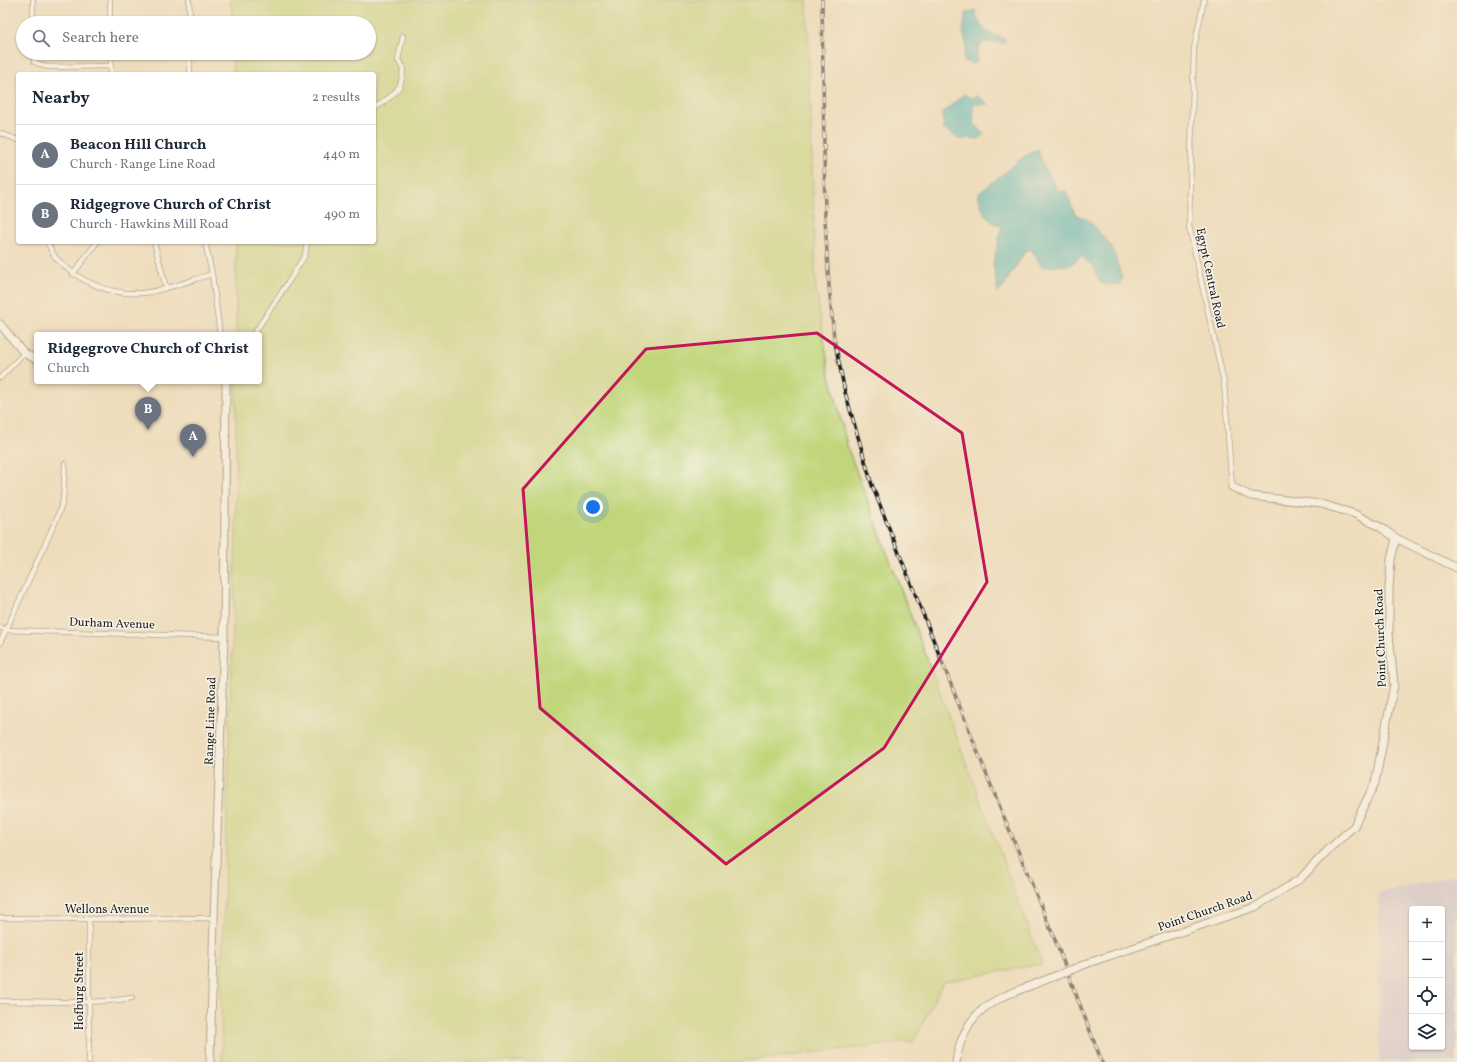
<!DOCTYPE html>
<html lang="en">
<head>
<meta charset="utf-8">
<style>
  body { margin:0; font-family:Vollkorn,serif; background:#f2f2f3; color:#1f2937 }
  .controls { position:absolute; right:12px; bottom:12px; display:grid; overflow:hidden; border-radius:4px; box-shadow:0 1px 3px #0004 }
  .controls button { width:36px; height:36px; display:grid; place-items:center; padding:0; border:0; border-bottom:1px solid #e0e1e3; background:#fff; color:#1f2937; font:20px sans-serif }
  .you { position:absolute; left:593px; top:507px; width:14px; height:14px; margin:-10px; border:3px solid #fff; border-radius:50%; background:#1a73e8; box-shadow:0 0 0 6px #1a73e833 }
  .badge { display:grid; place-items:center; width:26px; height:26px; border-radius:50%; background:#d93025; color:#fff; font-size:13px; font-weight:700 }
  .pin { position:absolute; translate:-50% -33px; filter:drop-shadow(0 1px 2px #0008) }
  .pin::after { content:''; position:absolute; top:21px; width:14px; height:12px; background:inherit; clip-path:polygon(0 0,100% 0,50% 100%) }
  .popup { position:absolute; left:34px; top:332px; width:228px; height:52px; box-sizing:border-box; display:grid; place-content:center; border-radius:4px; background:#fff; filter:drop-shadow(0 1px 3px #0005); font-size:13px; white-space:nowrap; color:#747a83 }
  .popup b { font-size:15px; color:#1f2937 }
  .popup::after { content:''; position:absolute; left:50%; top:100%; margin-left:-8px; border:8px solid transparent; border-top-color:#fff }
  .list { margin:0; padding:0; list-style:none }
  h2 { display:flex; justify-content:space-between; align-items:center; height:52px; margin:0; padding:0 16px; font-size:17px }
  h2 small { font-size:13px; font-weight:400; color:#747a83 }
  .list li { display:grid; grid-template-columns:26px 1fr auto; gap:12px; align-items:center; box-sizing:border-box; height:60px; padding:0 16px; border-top:1px solid #e0e1e3 }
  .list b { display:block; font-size:15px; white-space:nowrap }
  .list p { margin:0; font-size:13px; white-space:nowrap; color:#747a83 }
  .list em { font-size:13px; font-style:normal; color:#747a83 }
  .icon { flex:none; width:22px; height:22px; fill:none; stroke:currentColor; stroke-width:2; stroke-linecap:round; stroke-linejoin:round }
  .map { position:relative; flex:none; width:1457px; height:1062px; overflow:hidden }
  .search { position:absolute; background:#fff; box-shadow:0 1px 3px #0004; left:16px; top:16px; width:360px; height:44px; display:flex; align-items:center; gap:10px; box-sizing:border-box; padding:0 14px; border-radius:22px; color:#747a83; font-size:15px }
  .panel { position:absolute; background:#fff; box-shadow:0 1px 3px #0004; left:16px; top:72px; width:360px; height:172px; border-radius:4px }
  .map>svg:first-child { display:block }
  .industrial { fill:#c8bfd8; fill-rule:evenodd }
  .green { fill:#c1d67a; stroke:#6e794b }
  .water { fill:#44b4be; stroke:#30686d }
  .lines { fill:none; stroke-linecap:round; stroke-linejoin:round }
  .street-casing { stroke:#666054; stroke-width:6 }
  .secondary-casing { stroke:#666054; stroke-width:9 }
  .street { stroke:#fff; stroke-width:4.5 }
  .secondary { stroke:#fff; stroke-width:7 }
  .rail-casing { stroke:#1c1c1c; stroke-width:3.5 }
  .rail { stroke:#f7f3e8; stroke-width:2; stroke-dasharray:6; stroke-linecap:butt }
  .secondary-bridge-casing { stroke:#666054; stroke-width:9; stroke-linecap:butt }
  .secondary-bridge { stroke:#fff; stroke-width:7 }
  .marked { fill:none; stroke:#c2185b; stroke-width:3; stroke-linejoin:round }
  .labels { text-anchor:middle; stroke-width:3; stroke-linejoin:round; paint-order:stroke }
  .street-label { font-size:12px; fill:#1c1c1c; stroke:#f7f3e8 }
</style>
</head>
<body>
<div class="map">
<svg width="1457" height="1062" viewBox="0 0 1457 1062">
  <rect width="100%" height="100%" fill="#f7f3e8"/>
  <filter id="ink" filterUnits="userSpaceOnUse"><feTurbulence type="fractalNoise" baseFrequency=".025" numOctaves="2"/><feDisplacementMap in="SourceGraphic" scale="8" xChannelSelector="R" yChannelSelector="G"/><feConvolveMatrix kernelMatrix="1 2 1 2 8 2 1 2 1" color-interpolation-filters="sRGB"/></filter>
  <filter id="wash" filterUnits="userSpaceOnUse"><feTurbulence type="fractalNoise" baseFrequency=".012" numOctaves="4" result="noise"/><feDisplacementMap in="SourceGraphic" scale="16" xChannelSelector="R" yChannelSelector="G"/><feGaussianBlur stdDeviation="0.9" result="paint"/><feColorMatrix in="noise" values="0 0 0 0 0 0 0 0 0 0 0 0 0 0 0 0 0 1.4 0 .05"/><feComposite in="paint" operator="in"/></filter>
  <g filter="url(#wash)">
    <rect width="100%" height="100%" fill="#eeddbc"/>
    <path class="industrial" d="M1457 875V1062H1379V893ZM1412 909H1442V1047H1412Z"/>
    <path class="green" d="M231 0H807L816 288 829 371 848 449 1042 964 943 982 914 1041 735 1062H222L221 994 236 534V381H259V335H236V242H374V74H233L232 53H369V23H232Z"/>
    <g class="water">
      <path d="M975 10C980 27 985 34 1005 38V43L983 42 976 52 978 59 975 64 963 61 966 44 963 31 966 13Z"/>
      <path d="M964 94 970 98 978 96 988 104 973 105 974 123 984 134 978 139 968 138 961 140 943 129V112Z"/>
      <path d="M1038 149 1042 162 1058 191H1066L1075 214 1090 221 1112 247 1122 278 1120 284 1106 285 1100 283 1093 265 1086 261 1082 256 1070 265 1042 267 1032 250H1026L1002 289 998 293 993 264 1002 226C985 222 982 209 978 194L1027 154Z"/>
    </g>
  </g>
  <g filter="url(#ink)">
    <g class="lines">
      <defs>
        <g id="street">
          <path d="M33 0V23"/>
          <path d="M110 0V23"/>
          <path d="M189 0 190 23"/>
          <path d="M1204 0 1194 48 1189 226 1224 383 1232 487"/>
          <path d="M34 53V62L47 67 111 66"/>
          <path d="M190 53V74"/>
          <path d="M111 74V53"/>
          <path d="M374 109C383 101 395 96 400 85 402 80 403 73 403 69L398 60 403 36"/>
          <path d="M0 133 18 140"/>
          <path d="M47 242C50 247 52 253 56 258 79 283 116 298 150 292 171 288 192 280 212 274"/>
          <path d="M154 242 166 287"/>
          <path d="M205 242 212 274 220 335"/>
          <path d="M73 274 97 242"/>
          <path d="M253 335 291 278 305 255 307 242"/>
          <path d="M0 378 24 353"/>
          <path d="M0 627 6 630 224 637"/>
          <path d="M0 643 57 518 63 501 65 464"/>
          <path d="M0 918 89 919 214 918"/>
          <path d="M0 1001C44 1001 88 1005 132 998"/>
          <path d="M89 1062V919"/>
        </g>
        <g id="secondary">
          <path d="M0 324 24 353 37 360"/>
          <path d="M1232 487 1251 496 1321 504 1355 514 1380 527 1396 538 1457 568"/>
          <path d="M1091 962 1255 907 1300 879 1328 850 1354 826 1375 783 1394 685 1389 634V589L1391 560 1396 538"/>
          <path d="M210 1062 214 918 224 637 226 381"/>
          <path d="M956 1062C964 1011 991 1000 1035 984"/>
        </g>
      </defs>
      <use href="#street" class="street-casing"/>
      <use href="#secondary" class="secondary-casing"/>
      <use href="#street" class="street"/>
      <use href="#secondary" class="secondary"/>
      <defs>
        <path id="rail" d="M822 0 825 219 829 286 834 338 845 392 872 485 990 783 1055 940 1102 1062"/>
      </defs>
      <use href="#rail" class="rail-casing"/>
      <use href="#rail" class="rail"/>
      <defs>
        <path id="secondary-bridge" d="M1035 984 1091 962"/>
      </defs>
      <use href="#secondary-bridge" class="secondary-bridge-casing"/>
      <use href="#secondary-bridge" class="secondary-bridge"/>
    </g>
  </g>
  <path d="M0 0H1457V1062H0ZM817 333 962 433 987 582 884 748 726 864 540 708 523 489 646 349Z" fill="#eeddbc" fill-opacity=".55" fill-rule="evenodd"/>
  <path class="marked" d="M817 333 962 433 987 582 884 748 726 864 540 708 523 489 646 349Z"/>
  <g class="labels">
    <g class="street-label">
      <text transform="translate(1211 278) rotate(78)" y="4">Egypt Central Road</text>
      <text transform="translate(112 623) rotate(2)" y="4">Durham Avenue</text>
      <text transform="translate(1380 638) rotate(-92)" y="4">Point Church Road</text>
      <text transform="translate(210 721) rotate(-88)" y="4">Range Line Road</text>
      <text x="107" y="913">Wellons Avenue</text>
      <text transform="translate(1205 911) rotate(-19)" y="4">Point Church Road</text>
      <text transform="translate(79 991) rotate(-90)" y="4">Hofburg Street</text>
    </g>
  </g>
</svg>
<div class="controls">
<button>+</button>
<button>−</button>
<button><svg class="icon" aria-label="locate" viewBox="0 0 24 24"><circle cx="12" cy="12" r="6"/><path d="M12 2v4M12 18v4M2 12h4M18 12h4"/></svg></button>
<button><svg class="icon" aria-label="layers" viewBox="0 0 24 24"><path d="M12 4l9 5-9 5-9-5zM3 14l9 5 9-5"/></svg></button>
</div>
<div class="you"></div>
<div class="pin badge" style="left:193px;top:457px;background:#6b7280">A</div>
<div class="pin badge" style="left:148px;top:430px;background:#6b7280">B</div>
<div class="popup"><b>Ridgegrove Church of Christ</b>Church</div>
<div class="search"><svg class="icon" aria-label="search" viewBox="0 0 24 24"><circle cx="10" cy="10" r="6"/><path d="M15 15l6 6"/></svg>Search here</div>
<section class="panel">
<h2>Nearby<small>2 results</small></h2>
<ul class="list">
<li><span class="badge" style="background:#6b7280">A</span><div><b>Beacon Hill Church</b><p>Church · Range Line Road</p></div><em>440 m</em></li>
<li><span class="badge" style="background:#6b7280">B</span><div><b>Ridgegrove Church of Christ</b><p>Church · Hawkins Mill Road</p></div><em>490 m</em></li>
</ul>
</section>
</div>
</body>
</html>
